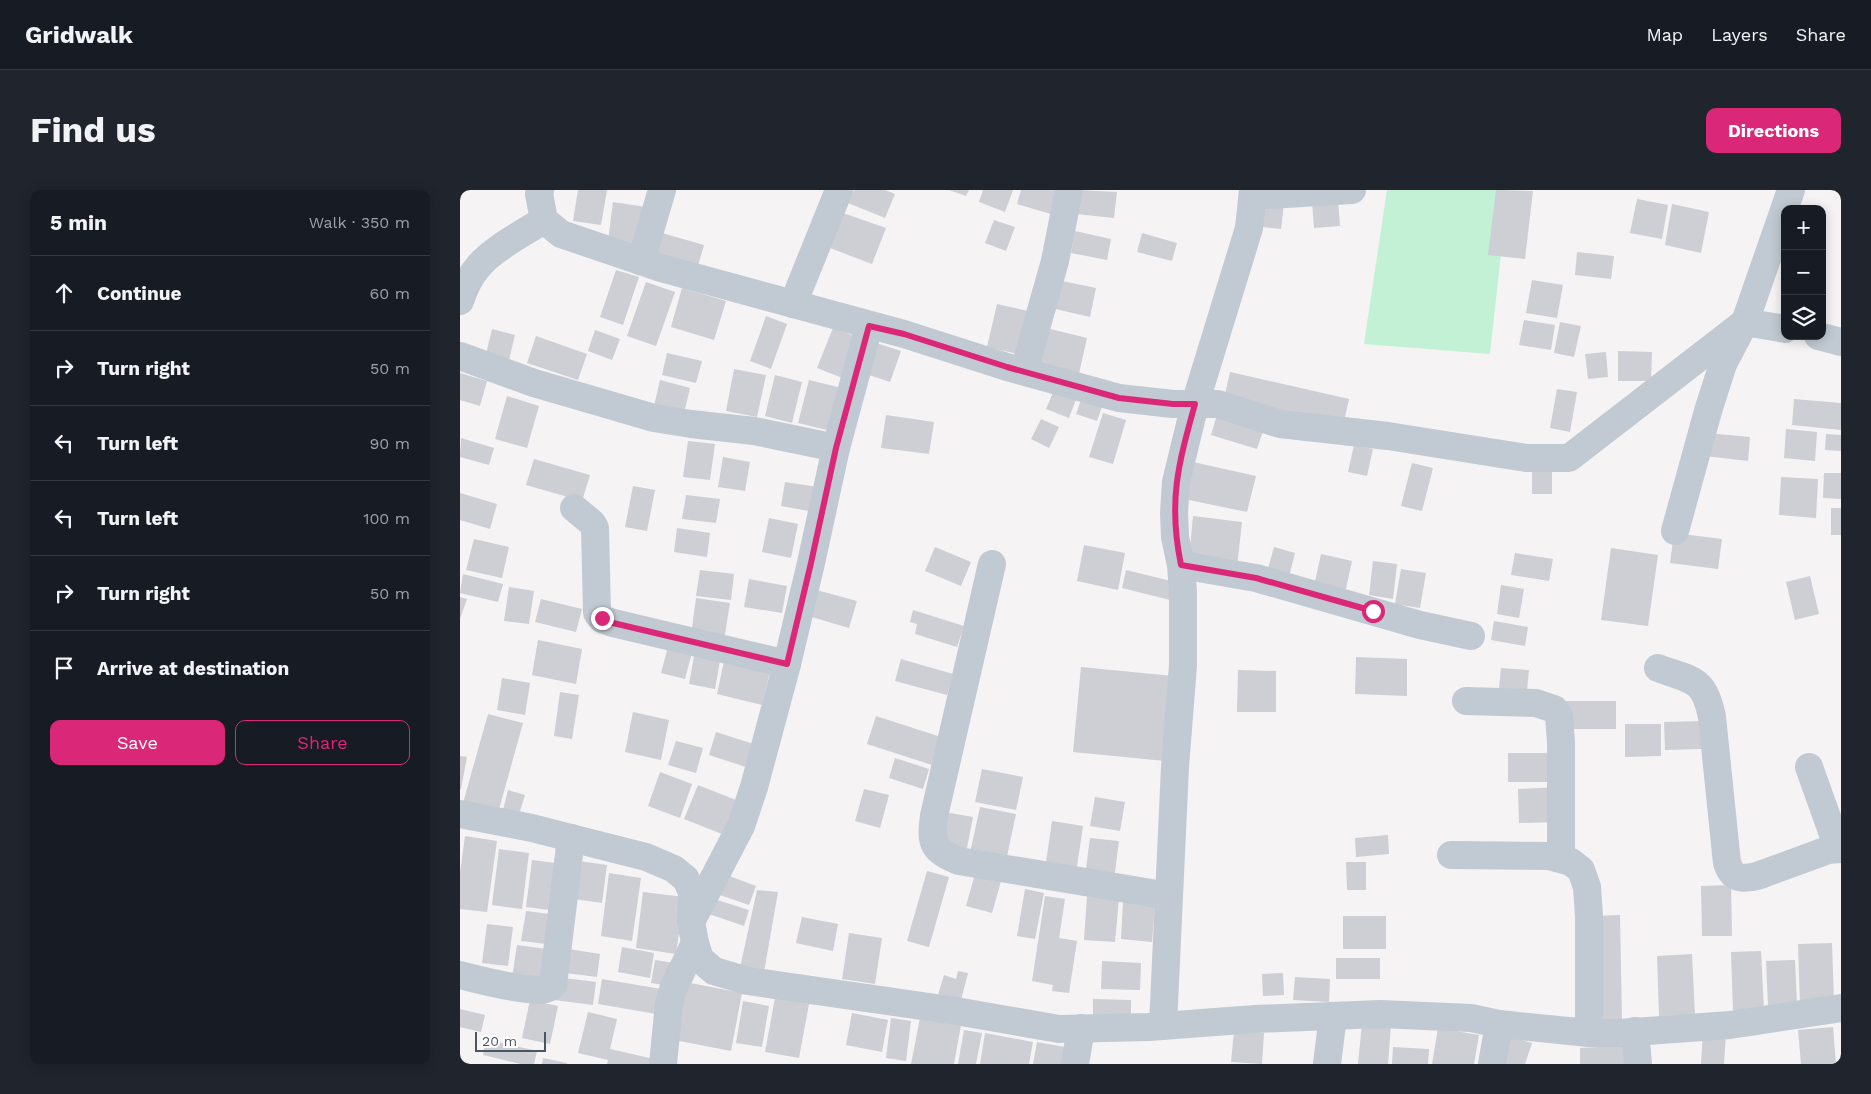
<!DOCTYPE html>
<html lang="en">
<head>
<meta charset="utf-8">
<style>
  body { margin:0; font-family:"Work Sans",sans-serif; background:#20242c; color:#f1f3f6 }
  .controls { position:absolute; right:15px; top:15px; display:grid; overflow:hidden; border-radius:10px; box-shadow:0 2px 12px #0003 }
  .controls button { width:45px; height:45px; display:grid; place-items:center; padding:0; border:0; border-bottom:1px solid #363941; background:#171b24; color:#f1f3f6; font:25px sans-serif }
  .scale { position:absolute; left:15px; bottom:12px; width:71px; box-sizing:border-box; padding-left:5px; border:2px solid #4a5661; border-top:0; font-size:14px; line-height:18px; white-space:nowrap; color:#4a5661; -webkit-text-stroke:4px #fff; paint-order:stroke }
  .stop { position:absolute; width:15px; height:15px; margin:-11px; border:4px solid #db2777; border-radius:50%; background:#fff }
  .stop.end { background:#db2777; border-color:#fff; box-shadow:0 1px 5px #0008 }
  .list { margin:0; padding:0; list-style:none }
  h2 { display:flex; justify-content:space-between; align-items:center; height:65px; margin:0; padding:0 20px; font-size:21px }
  h2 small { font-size:16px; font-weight:400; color:#9ea1a6 }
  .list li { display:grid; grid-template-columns:32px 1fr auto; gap:15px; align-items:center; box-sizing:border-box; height:75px; padding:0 20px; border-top:1px solid #363941 }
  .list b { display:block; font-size:19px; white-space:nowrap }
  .list em { font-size:16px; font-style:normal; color:#9ea1a6 }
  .actions { display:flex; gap:10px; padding:15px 20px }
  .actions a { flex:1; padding:11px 0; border:1px solid #db2777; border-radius:10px; text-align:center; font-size:18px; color:#db2777 }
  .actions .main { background:#db2777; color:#fff }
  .icon { flex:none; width:28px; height:28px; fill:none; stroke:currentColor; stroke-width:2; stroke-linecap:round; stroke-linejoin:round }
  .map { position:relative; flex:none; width:1381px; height:874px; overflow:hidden; border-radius:10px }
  header { display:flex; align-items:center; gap:30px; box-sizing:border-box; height:70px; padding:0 25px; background:#171b24; border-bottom:1px solid #363941 }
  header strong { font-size:24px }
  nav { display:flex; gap:28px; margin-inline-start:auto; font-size:18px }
  .intro { display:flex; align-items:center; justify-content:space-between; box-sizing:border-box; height:120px; padding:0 30px }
  h1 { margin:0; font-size:35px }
  .button { padding:12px 22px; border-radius:10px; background:#db2777; color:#fff; font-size:18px; font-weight:700 }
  main { display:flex; gap:30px; padding:0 30px }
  aside { flex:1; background:#171b24; border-radius:10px; box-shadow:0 2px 12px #0003 }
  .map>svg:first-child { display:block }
  .green { fill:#c3f1d5 }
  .building { fill:#cdcfd5 }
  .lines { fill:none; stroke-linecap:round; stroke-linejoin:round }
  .minor { stroke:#c1cad2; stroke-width:28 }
  .route { stroke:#db2777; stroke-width:6 }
</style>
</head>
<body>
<header>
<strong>Gridwalk</strong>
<nav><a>Map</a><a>Layers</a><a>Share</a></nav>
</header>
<div class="intro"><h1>Find us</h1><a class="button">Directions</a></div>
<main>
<aside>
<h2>5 min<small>Walk · 350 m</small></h2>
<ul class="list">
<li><svg class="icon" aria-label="ahead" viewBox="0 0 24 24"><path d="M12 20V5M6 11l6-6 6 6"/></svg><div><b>Continue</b></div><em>60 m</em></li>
<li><svg class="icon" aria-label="right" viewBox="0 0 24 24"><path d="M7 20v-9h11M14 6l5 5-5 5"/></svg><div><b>Turn right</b></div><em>50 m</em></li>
<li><svg class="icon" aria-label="left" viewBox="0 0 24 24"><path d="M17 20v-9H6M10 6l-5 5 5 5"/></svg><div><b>Turn left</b></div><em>90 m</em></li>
<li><svg class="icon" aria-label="left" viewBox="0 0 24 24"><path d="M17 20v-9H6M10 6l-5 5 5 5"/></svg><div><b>Turn left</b></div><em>100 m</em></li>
<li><svg class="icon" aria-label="right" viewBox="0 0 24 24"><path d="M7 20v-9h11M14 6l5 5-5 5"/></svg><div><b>Turn right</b></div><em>50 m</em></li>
<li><svg class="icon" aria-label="arrive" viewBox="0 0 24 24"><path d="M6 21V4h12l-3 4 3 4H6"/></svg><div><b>Arrive at destination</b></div></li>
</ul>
<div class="actions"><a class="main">Save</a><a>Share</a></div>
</aside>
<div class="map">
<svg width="1381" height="874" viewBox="0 0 1381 874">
  <rect width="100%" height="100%" fill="#f5f3f3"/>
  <path class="green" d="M927 0H1048L1030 164 904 154Z"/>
  <g class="building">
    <path d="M118 0H147L141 35 113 31Z"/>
    <path d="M394 0H425L435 4 425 28 388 13Z"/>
    <path d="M489 0H509L506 6Z"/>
    <path d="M523 0H553L545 22 519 12Z"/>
    <path d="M561 0H601L594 25 557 14Z"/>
    <path d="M620 0 657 2 654 28 616 24Z"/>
    <path d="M1036 0 1073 1 1065 69 1028 65Z"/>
    <path d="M1177 9 1208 15 1202 49 1170 43Z"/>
    <path d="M795 10 824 14 821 39 792 36Z"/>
    <path d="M878 10 880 36 854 38 852 12Z"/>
    <path d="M153 12 186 17 180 56 148 51Z"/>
    <path d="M1212 14 1249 22 1241 63 1205 55Z"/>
    <path d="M383 23 426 38 412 74 370 58Z"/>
    <path d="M534 30 555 37 546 61 525 53Z"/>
    <path d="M195 41 244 55 237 79 188 65Z"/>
    <path d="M615 41 651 49 647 70 611 63Z"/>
    <path d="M682 43 717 53 712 71 677 62Z"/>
    <path d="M1117 62 1154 66 1151 89 1115 85Z"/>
    <path d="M156 80 179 87 163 135 140 127Z"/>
    <path d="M597 90 636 98 630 127 591 118Z"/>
    <path d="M1072 90 1103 95 1097 128 1066 123Z"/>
    <path d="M186 92 215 102 196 156 167 146Z"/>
    <path d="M222 98 266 111 254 150 211 137Z"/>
    <path d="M537 114 572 122 563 165 527 157Z"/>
    <path d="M306 126 327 134 311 179 290 171Z"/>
    <path d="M1064 130 1095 135 1091 160 1059 155Z"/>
    <path d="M1100 132 1121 136 1114 167 1094 163Z"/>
    <path d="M582 137 627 148 618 188 572 178Z"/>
    <path d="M373 138 400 148 385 189 357 178Z"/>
    <path d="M32 139 55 145 49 170 26 164Z"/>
    <path d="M135 140 160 149 152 170 128 161Z"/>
    <path d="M76 146 127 164 118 190 67 173Z"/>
    <path d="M413 152 441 161 430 192 403 183Z"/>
    <path d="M1158 161 1192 162 1191 191H1158Z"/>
    <path d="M1146 162 1148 187 1128 189 1125 164Z"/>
    <path d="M207 163 242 171 236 193 202 185Z"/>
    <path d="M274 179 306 185 297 227 266 221Z"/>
    <path d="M770 182 889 209 883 236 764 209Z"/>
    <path d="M0 183 27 191 20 216 0 210Z"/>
    <path d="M315 185 342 192 332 233 305 226Z"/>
    <path d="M200 190 230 198 224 223 194 216Z"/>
    <path d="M349 190 382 198 371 241 338 233Z"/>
    <path d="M595 198 617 207 609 228 586 219Z"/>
    <path d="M1097 199 1117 202 1110 242 1090 238Z"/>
    <path d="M47 206 79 216 67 258 35 249Z"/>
    <path d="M622 207 643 214 637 231 616 224Z"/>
    <path d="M1334 209 1381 213V240L1332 235Z"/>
    <path d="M758 221 805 235 797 259 751 245Z"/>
    <path d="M643 223 666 230 653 274 629 267Z"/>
    <path d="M426 225 474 232 469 264 421 258Z"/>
    <path d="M581 229 599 237 589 258 571 249Z"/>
    <path d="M1326 239 1357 242 1355 271 1324 268Z"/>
    <path d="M1247 243 1290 247 1288 271 1245 266Z"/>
    <path d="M1366 244 1381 245V261L1365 260Z"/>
    <path d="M1 248 34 258 29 275 0 267Z"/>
    <path d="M228 251 255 254 250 290 223 287Z"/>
    <path d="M894 255 913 259 907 286 888 282Z"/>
    <path d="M263 267 290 272 285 301 258 297Z"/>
    <path d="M74 269 130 285 122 311 66 295Z"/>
    <path d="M733 272 796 286 787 322 724 309Z"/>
    <path d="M952 273 973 278 962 321 941 316Z"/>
    <rect x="1072" y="274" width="20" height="30"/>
    <path d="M1364 283H1381V309L1363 308Z"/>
    <path d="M1321 287 1358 289 1356 328 1319 325Z"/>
    <path d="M325 292 358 297 354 322 321 316Z"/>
    <path d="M173 296 195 300 187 341 165 337Z"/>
    <path d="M0 303 37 314 30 339 0 330Z"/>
    <path d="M226 305 260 309 256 333 222 329Z"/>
    <rect x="1371" y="318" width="10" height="27"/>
    <path d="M733 326 782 332 777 377 729 370Z"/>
    <path d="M309 328 338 334 331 368 302 362Z"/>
    <path d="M217 338 250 343 247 367 214 362Z"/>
    <path d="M1214 343 1262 349 1258 379 1210 373Z"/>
    <path d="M14 349 49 357 42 388 6 380Z"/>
    <path d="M624 355 665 363 658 400 617 391Z"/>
    <path d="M475 357 511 372 501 396 465 381Z"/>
    <path d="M814 357 835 363 827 395 805 389Z"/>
    <path d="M1151 358 1198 365 1188 436 1141 430Z"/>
    <path d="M1055 363 1093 369 1089 391 1051 385Z"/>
    <path d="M861 364 892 371 885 403 854 396Z"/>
    <path d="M913 371 937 374 933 409 909 405Z"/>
    <path d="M941 379 966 383 960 418 935 414Z"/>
    <path d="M240 380 274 384 271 410 236 406Z"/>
    <path d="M666 380 715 392 710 410 662 398Z"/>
    <path d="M3 384 43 394 38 412 0 403Z"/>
    <path d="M1350 386 1359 424 1335 430 1326 392Z"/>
    <path d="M289 389 327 396 322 423 284 417Z"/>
    <path d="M1041 395 1064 399 1059 428 1037 424Z"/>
    <path d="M49 397 74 401 69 434 44 431Z"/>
    <path d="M353 399 397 411 389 438 345 425Z"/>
    <path d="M0 407 7 409 0 429Z"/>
    <path d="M236 408 270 413 264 450 231 445Z"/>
    <path d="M81 409 122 419 116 442 75 432Z"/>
    <path d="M453 420 504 436 497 457 455 444 457 434 450 432Z"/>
    <path d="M1034 431 1068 437 1065 456 1031 450Z"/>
    <path d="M78 450 122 459 116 494 72 485Z"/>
    <path d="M209 453 233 459 225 489 201 483Z"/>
    <path d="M235 461 261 465 255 499 229 494Z"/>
    <path d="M896 467 947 469V506L895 504Z"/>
    <path d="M441 469 493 484 487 505 435 491Z"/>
    <path d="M264 471 310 481 302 515 257 504Z"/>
    <path d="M621 477 713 486 705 571 613 562Z"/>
    <path d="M1041 478 1069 480 1066 511 1038 508Z"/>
    <path d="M778 480 816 481V522H777Z"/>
    <path d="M42 488 70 493 65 525 37 520Z"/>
    <path d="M100 502 119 505 112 549 94 546Z"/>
    <rect x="1105" y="511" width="51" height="28"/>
    <path d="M173 522 209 530 201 570 165 562Z"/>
    <path d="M28 524 63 533 38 623 3 613Z"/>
    <path d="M416 526 484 548 475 576 407 554Z"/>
    <path d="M1242 531V559L1205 560 1204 532Z"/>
    <path d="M1165 534H1201V566L1165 567Z"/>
    <path d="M256 542 300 556 292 579 249 565Z"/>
    <path d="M216 551 243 558 236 583 208 575Z"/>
    <rect x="1048" y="563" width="46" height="29"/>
    <path d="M0 566 7 567 1 599H0Z"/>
    <path d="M435 568 469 579 463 599 429 588Z"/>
    <path d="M522 579 563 587 556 620 515 612Z"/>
    <path d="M200 582 232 594 220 628 188 616Z"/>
    <path d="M238 595 281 612 267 646 224 629Z"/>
    <path d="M1099 597V632L1059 633 1058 599Z"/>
    <path d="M404 599 429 605 420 638 395 631Z"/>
    <path d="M48 600 65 605 58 628 42 624Z"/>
    <path d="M635 607 665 612 660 641 630 636Z"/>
    <path d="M520 617 556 624 546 671 510 663Z"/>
    <path d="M485 622 513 627 506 663 480 656Z"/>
    <path d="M592 631 623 636 616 683 585 679Z"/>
    <path d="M928 645 929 664 896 667 895 648Z"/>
    <path d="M5 646 37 651 27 722 0 719V683Z"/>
    <path d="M630 648 659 651 654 690 625 686Z"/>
    <path d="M39 659 69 663 62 719 32 715Z"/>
    <path d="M72 670 103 674 97 721 66 717Z"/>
    <path d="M112 670 147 675 142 713 107 708Z"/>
    <path d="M886 672H906V700H887Z"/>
    <path d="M467 681 489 687 469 757 447 751Z"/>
    <path d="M149 683 181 688 172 751 141 746Z"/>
    <path d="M264 684 296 696 289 715 257 704Z"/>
    <path d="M515 684 541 691 532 723 506 716Z"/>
    <path d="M1271 695 1272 746H1242L1241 696Z"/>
    <path d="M565 699 584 703 575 749 557 746Z"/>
    <path d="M297 700 318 702 304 782 280 778Z"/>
    <path d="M183 702 224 707 216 764 176 758Z"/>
    <path d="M585 706 605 709 599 748 617 751 609 803 592 801 593 795 572 791Z"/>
    <path d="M627 706 659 709 655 752 624 750Z"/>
    <path d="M251 708 289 720 284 736 246 723Z"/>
    <path d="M663 712 695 714 692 752 661 749Z"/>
    <path d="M66 721 98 725 94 755 61 751Z"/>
    <path d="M1160 725 1162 829 1132 830 1131 726Z"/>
    <rect x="883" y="726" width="43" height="33"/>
    <path d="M342 727 378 734 373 761 336 753Z"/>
    <path d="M27 734 53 737 48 776 22 773Z"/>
    <path d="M389 743 422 748 415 794 382 789Z"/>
    <path d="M1372 753 1374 812 1340 814 1338 754Z"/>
    <path d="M57 755 94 760 90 793 52 788Z"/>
    <path d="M162 757 194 763 190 788 158 782Z"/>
    <path d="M102 758 140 764 137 787 98 782Z"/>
    <path d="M1301 761 1304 820 1273 822 1271 762Z"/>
    <path d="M1232 764 1235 825 1199 826 1197 766Z"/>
    <rect x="876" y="768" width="44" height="21"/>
    <path d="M195 770 215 773 210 796 191 793Z"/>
    <path d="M1335 770 1337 815 1308 816 1306 771Z"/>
    <path d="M642 771 681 773 680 800 641 799Z"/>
    <path d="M498 781 508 783 500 814 477 808 484 785 496 789Z"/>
    <path d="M823 783 824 805 803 806 802 784Z"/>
    <path d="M97 787 136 792 133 815 94 810Z"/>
    <path d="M835 787 870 789 869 812 833 810Z"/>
    <path d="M142 789 207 800 202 825 138 814Z"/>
    <path d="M220 791 282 803 271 861 209 849Z"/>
    <path d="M315 808 349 814 339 868 305 862Z"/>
    <path d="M633 809 671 810V829H633Z"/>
    <path d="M70 810 98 816 90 854 62 848Z"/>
    <path d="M283 811 309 816 302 857 276 853Z"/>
    <path d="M0 819 25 825 21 842 0 837Z"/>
    <path d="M128 822 157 829 150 859 203 871 202 874H147L148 870 118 863Z"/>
    <path d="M392 823 428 830 422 862 386 855Z"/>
    <path d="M431 828 451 831 446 871 426 868Z"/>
    <path d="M460 828 501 835 494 874H451Z"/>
    <path d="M902 833 931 836 928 874H898Z"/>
    <path d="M1373 837 1376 874H1341L1338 840Z"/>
    <path d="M978 838 1019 845 1014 874H972Z"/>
    <path d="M504 840 522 843 516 874H498Z"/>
    <path d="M774 841 804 843 802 874 771 872Z"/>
    <path d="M1243 842 1266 843 1264 874H1241Z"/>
    <path d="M525 843 573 852 569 874H520Z"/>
    <path d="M1050 847 1072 853 1065 874H1042Z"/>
    <path d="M26 849 77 861 74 874H61L23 865Z"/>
    <path d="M577 852 616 859 613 874H573Z"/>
    <path d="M1172 855 1173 874H1120V858Z"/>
    <path d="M933 857 969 859 968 874H932Z"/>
    <path d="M83 868 107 873V874H82Z"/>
  </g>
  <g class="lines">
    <g class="minor">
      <path d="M80 0 79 4 84 30 101 44 201 78 444 144 547 177 659 208 713 214H758L820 234 928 246 1066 268H1109L1285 132 1325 139"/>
      <path d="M793 6 892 0"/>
      <path d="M181 71 202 0"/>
      <path d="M0 111C4 99 10 86 18 77 31 60 65 42 84 30"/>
      <path d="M333 114 379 0"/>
      <path d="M1358 146 1381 152"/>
      <path d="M0 166 74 193 194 228 231 234 294 241 376 258"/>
      <path d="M564 181 595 71 609 0"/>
      <path d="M114 318 132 333 135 338 137 423 142 429 153 433 327 474"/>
      <path d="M1215 341 1248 221 1263 174 1285 132 1331 0"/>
      <path d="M532 374 474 626C470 655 473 660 499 671L709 706"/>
      <path d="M721 375 796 388 960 435 1011 446"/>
      <path d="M1198 478C1232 491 1244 487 1252 527L1267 673C1273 690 1281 689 1297 686L1368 660 1381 659"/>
      <path d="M1006 511 1076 513 1094 519 1099 526 1101 552V668"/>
      <path d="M1349 577 1378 658 1381 657"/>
      <path d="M0 624 72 638 111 648 186 667 214 679 226 689 232 702 231 731 235 753 240 769 254 781 288 791 490 820 599 839 689 837 795 829 920 824 1011 828 1039 834 1129 843H1160L1270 835 1381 818"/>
      <path d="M991 665 1089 666 1111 672 1121 680 1127 697 1129 726V843"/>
      <path d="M233 728 281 636 294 597 327 474 351 373 376 258 409 136"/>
      <path d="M0 785C23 791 55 799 79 800 84 800 89 798 93 795L111 648"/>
      <path d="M703 836 715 577 723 475V402L721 375 715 347 714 323 716 292 735 214 789 38 793 0"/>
      <path d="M1175 841 1178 874"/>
      <path d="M203 874 209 814 213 799 235 753"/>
      <path d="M615 874 621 838"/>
      <path d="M867 874 873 826"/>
      <path d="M1032 874 1039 834"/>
    </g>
  </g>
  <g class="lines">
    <path class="route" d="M142 428 153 433 327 474 351 373 376 258 409 136 444 144 547 177 659 208 713 214H735C718 275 708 312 721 375L796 388 913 421"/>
  </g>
</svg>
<div class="controls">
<button>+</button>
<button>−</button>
<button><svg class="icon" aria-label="layers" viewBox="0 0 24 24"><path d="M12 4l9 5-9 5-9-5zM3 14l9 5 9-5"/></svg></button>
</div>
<div class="scale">20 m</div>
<div class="stop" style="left:913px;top:421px"></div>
<div class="stop end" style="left:142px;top:428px"></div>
</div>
</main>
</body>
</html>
